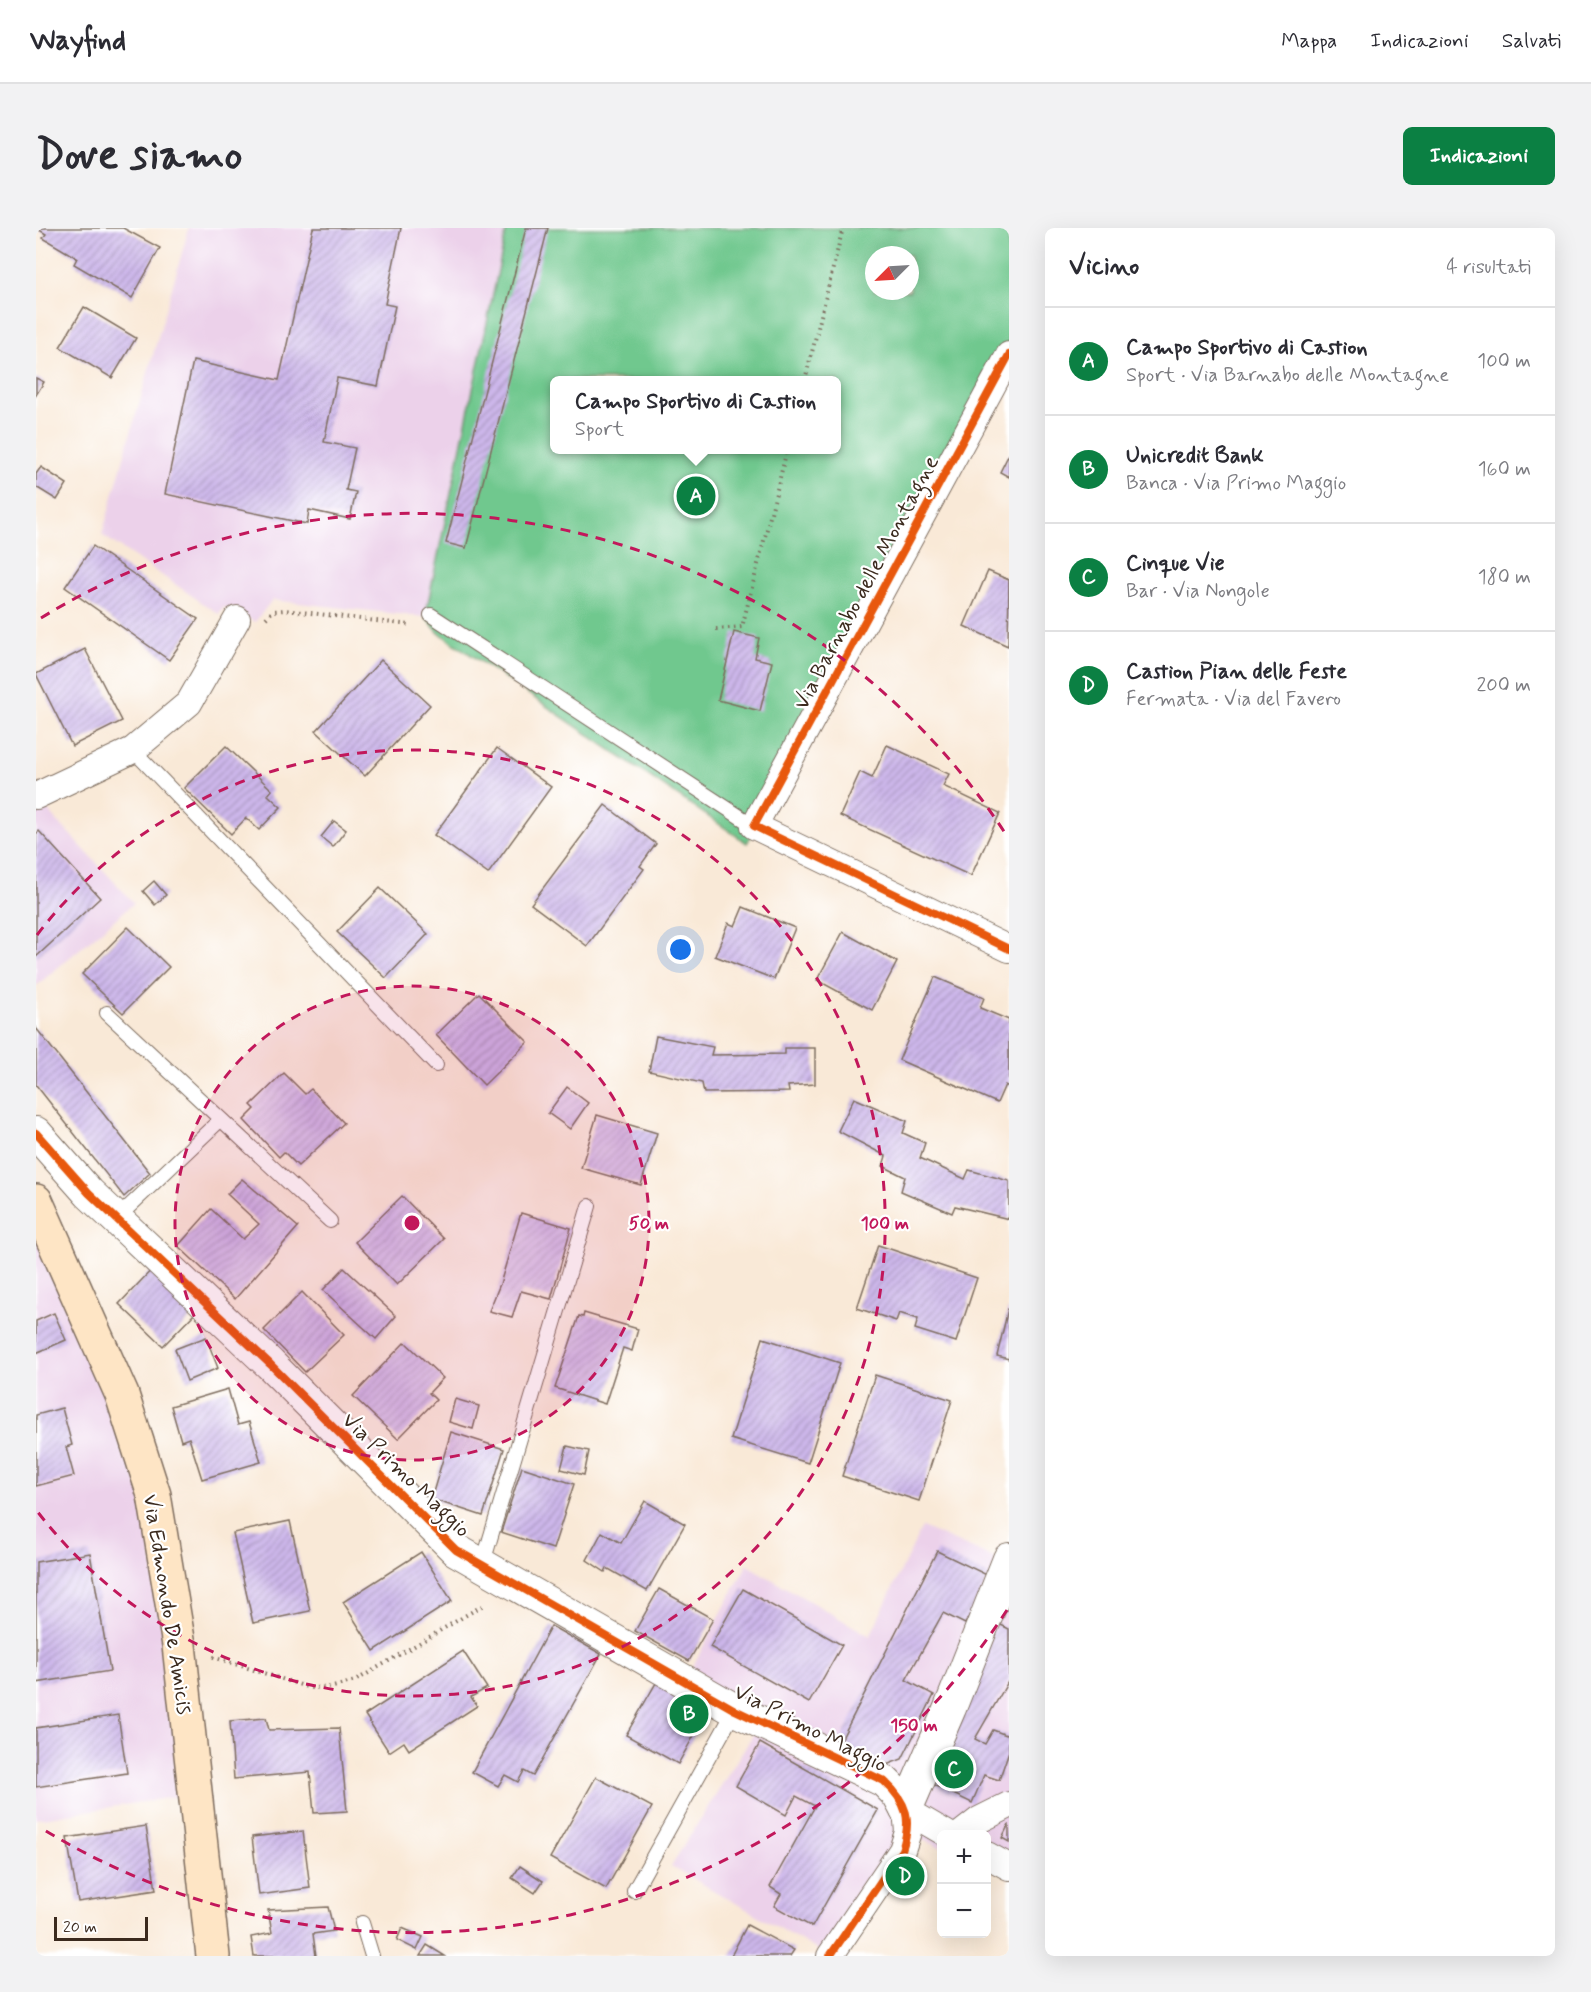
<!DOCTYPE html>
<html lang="it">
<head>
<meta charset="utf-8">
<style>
  body { margin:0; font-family:Mynerve,sans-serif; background:#f2f2f3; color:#2b2b33 }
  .controls { position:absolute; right:18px; bottom:18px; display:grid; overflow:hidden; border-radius:9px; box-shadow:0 6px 24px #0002 }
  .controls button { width:54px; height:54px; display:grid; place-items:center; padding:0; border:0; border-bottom:2px solid #e1e1e2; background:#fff; color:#2b2b33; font:30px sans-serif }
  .compass { position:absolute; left:829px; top:18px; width:54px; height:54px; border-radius:50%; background:#fff; box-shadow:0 6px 24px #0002; rotate:246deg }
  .scale { position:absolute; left:18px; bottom:15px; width:94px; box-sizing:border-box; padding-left:6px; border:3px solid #3b2a1e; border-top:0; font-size:16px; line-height:21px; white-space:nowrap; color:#3b2a1e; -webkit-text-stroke:4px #fff; paint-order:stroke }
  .you { position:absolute; left:645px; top:722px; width:21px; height:21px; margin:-15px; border:4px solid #fff; border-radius:50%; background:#1a73e8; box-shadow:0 0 0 9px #1a73e833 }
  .badge { display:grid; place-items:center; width:39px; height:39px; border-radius:50%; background:#0b8043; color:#fff; font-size:20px; font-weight:700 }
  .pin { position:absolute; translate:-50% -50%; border:3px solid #fff; box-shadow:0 2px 6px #0006 }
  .popup { position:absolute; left:514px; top:148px; width:291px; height:78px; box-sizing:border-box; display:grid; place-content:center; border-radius:9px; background:#fff; filter:drop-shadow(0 2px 4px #0005); font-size:20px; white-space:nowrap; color:#7c7c81 }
  .popup b { font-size:22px; color:#2b2b33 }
  .popup::after { content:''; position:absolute; left:50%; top:100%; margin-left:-12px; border:12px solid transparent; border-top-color:#fff }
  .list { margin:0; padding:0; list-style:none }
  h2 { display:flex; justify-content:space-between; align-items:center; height:78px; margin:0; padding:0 24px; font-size:26px }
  h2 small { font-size:20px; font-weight:400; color:#7c7c81 }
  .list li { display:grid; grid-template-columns:39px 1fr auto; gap:18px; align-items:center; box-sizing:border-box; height:108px; padding:0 24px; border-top:2px solid #e1e1e2 }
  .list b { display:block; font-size:22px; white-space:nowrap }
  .list p { margin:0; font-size:20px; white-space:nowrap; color:#7c7c81 }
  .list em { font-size:20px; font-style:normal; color:#7c7c81 }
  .map { position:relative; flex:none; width:973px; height:1728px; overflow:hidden; border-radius:9px }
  header { display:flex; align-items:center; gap:36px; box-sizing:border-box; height:84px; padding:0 30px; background:#fff; border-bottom:2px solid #e1e1e2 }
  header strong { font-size:28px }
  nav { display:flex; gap:33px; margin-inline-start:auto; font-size:21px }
  .intro { display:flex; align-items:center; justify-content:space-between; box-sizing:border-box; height:144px; padding:0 36px }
  h1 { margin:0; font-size:42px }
  .button { padding:15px 27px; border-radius:9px; background:#0b8043; color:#fff; font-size:21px; font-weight:700 }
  main { display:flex; gap:36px; padding:0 36px }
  aside { flex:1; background:#fff; border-radius:9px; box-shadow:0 6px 24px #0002 }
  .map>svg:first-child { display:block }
  .built { fill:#ecd1ea }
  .green { fill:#6fc88e; stroke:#557956; stroke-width:1.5; fill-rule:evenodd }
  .building { fill:url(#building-hatch) }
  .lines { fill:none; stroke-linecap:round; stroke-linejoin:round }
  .service-casing { stroke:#7e6d5f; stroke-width:16 }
  .minor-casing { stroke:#7e6d5f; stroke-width:28 }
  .tertiary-casing { stroke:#7e6d5f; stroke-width:34 }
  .secondary-casing { stroke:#7e6d5f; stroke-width:36 }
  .path { stroke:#7e6d5f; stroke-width:4; stroke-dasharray:1.5 4.5; stroke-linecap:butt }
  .service { stroke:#fff; stroke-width:14 }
  .minor { stroke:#fff; stroke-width:26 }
  .tertiary { stroke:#fff; stroke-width:32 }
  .secondary { stroke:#fee5c5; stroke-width:33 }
  .cycleway-casing { stroke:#fff; stroke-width:11 }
  .cycleway { stroke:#e8590c; stroke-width:8 }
  .ring { fill:none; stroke:#c2185b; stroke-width:3; stroke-dasharray:10 8 }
  .labels { text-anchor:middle; stroke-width:4.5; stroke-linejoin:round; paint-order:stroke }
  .street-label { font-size:22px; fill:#3b2a1e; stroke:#fff }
  .centre { fill:#c2185b; stroke:#fff; stroke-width:3 }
  .ring-label { font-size:18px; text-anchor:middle; font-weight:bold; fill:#c2185b; stroke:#fff; stroke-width:4.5; stroke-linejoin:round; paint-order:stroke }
</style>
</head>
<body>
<header>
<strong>Wayfind</strong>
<nav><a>Mappa</a><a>Indicazioni</a><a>Salvati</a></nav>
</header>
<div class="intro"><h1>Dove siamo</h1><a class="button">Indicazioni</a></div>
<main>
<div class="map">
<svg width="973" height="1728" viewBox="0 0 973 1728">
  <defs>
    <pattern id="building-hatch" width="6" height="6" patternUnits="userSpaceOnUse" patternTransform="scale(1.5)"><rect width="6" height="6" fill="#cdb7eb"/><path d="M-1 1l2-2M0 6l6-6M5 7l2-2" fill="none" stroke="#a895be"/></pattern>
  </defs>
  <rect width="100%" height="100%" fill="#fff"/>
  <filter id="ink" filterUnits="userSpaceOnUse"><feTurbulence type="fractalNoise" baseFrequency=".0167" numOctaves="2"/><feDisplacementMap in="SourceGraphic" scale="12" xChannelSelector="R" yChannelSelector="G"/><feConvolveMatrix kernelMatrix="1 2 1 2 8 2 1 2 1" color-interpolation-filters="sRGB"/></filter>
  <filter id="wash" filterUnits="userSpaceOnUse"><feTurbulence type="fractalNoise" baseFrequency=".008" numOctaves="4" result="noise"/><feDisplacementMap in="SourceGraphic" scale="24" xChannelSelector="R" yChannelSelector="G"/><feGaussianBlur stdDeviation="1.35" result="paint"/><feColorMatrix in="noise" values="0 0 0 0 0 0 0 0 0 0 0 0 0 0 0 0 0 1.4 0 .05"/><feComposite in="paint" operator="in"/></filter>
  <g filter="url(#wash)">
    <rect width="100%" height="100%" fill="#f9e9d7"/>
    <g class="built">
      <path d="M153 0H471L389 389 236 372 219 394 188 379 183 386 66 307Z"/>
      <path d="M0 570 98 675 0 758Z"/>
      <path d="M0 991 107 1265 150 1567 0 1591Z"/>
      <path d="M886 1299 962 1332 948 1372 973 1383V1642L951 1636V1606H906L905 1620 879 1608 792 1728 635 1638 720 1502 645 1460 711 1337 834 1408Z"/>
    </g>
    <path class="green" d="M471 0H973V146L711 615 403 405 389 389ZM838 27H874V63H838ZM519 152H801V222H519Z"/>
    <g id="blocks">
      <g class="building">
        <path d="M0 0H87L124 20 96 70 38 36 41 30 7 10 10 6Z"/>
        <path d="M277 0H365L349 76 359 78 342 158 301 150 288 214 319 220 310 262 320 264 314 291 273 282 271 296 129 266 157 133 243 152Z"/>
        <path d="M490 0H512L430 320 410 315Z"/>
        <path d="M48 79 100 110 76 150 24 119Z"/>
        <path d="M0 150 8 154 0 167Z"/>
        <path d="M973 226V249L964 244Z"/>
        <path d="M5 239 31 256 21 272 0 259V246Z"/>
        <path d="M57 318 162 391 133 432 29 359Z"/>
        <path d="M952 343 973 352 972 418 928 398Z"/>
        <path d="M698 404 723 410 719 430 736 434 724 483 682 472Z"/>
        <path d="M49 421 86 493 36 518 0 446Z"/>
        <path d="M345 432 394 477 329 548 280 503Z"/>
        <path d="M851 517 913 546 907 558 964 585 935 648 804 588 824 544 836 550Z"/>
        <path d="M190 518 236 562 232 567 245 579 223 602 210 590 195 606 148 560Z"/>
        <path d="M461 520 515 559 452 646 398 607Z"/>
        <path d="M569 577 620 616 604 638 608 641 551 718 495 676Z"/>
        <path d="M298 593 310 602 297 619 285 609Z"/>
        <path d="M3 603 64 670 0 729V606Z"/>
        <path d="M118 653 130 667 119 677 107 663Z"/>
        <path d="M344 660 392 706 350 750 301 704Z"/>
        <path d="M707 679 759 700 738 751 679 728 692 695 699 698Z"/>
        <path d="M92 699 133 739 87 785 46 746Z"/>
        <path d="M807 704 861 734 836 782 781 752Z"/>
        <path d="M899 749 948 770 944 780 973 792V859L969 857 961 875 863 832Z"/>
        <path d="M443 765 492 814 448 857 400 807Z"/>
        <path d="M0 800 114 945 88 969 0 857Z"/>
        <path d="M620 808 677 819 675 827 749 826V820H779V856L752 858 753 864 668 865 666 855 613 843Z"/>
        <path d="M248 845 269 866 275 861 308 895 262 938 248 924 243 929 208 892 219 881 215 877Z"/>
        <path d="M531 859 552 875 534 901 512 885Z"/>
        <path d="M818 870 871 893 867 905 889 915 884 930 929 951 933 942 973 953V991L919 978 916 985 865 963 869 949 847 938 850 928 802 903Z"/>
        <path d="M561 887 621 905 605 957 545 940Z"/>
        <path d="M206 951 262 999 199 1071 142 1018 175 981 207 1011 223 996 191 966Z"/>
        <path d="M366 968 408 1011 361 1057 319 1014Z"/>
        <path d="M485 985 535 1000 515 1071 485 1063 476 1089 453 1083 464 1056Z"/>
        <path d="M842 1017 941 1050 920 1114 879 1101 882 1091 863 1085 860 1093 821 1080Z"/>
        <path d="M120 1037 164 1080 127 1118 83 1076Z"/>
        <path d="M308 1040 360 1088 340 1111 287 1062Z"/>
        <path d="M266 1064 308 1107 269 1144 228 1102Z"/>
        <path d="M972 1081H973V1131L961 1128Z"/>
        <path d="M18 1085 30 1112 0 1125V1093Z"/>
        <path d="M548 1085 602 1101 596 1123 587 1120 569 1176 519 1160 543 1088 547 1089Z"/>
        <path d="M170 1109 182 1140 151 1153 139 1121Z"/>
        <path d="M727 1110 804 1135 772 1235 695 1211Z"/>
        <path d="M369 1114 407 1150 393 1165 400 1172 362 1211 317 1168Z"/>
        <path d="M839 1147 916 1172 883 1273 806 1248Z"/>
        <path d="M192 1161 202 1197 213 1194 225 1234 166 1251 153 1210 145 1213 135 1178Z"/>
        <path d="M419 1171 443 1178 437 1201 413 1194Z"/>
        <path d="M26 1180 36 1217 30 1219 38 1248 0 1258V1187Z"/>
        <path d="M415 1204 468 1221 447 1288 395 1271Z"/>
        <path d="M531 1218 553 1223 548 1247 525 1241Z"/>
        <path d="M486 1239 538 1256 517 1321 465 1304Z"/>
        <path d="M609 1273 649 1296 611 1363 571 1340 569 1344 551 1332 566 1304 585 1315Z"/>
        <path d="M254 1293 274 1383 217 1395 197 1305Z"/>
        <path d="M901 1323 953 1348 929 1396 907 1385 870 1452 898 1467 866 1531 845 1539 802 1518Z"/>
        <path d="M385 1324 416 1373 338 1423 307 1374Z"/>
        <path d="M54 1325 74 1443 0 1455V1334Z"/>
        <path d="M623 1361 677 1391 653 1433 599 1403Z"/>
        <path d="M707 1361 806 1417 773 1475 674 1419Z"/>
        <path d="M961 1395 973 1401V1452L939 1511 949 1516 957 1502 973 1508V1523L963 1552 948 1547 936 1575 886 1551Z"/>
        <path d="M515 1398 565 1426 497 1548 488 1543 482 1554 469 1547 462 1558 436 1544Z"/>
        <path d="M427 1423 451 1460 435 1469 441 1478 373 1522 368 1514 353 1524 329 1487Z"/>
        <path d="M620 1455 671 1484 642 1536 590 1507Z"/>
        <path d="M82 1487 91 1545 0 1559V1500Z"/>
        <path d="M230 1490 233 1502 303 1500 311 1583 278 1585 274 1544 198 1551 194 1493Z"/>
        <path d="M724 1515 842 1582 776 1699 738 1678 745 1666 734 1659 779 1578 760 1568 750 1587 700 1558Z"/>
        <path d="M560 1549 616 1579 570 1661 514 1630Z"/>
        <path d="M973 1596V1614L966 1610Z"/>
        <path d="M110 1598 120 1662 42 1674 31 1610Z"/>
        <path d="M267 1603 274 1660 223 1667 216 1609Z"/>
        <path d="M484 1638 507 1653 499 1665 476 1650Z"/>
        <path d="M292 1679 298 1703 277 1706 280 1728H218L215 1709 236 1705 232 1682Z"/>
        <path d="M711 1697 758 1722 754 1728H695Z"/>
        <path d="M366 1700 387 1709 381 1722 361 1712Z"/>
        <path d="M391 1717 409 1728H384Z"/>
      </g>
    </g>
  </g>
  <g filter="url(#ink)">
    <use href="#blocks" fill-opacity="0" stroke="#7e6d5f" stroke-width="1.5"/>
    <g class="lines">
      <defs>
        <g id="service">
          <path d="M395 387 718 598"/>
          <path d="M97 522 400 837"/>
          <path d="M71 785 294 993"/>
          <path d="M80 991 184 892"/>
          <path d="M446 1338 553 978"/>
          <path d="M598 1663 699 1482"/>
          <path d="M326 1695 336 1728"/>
        </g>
        <g id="minor">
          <path d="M973 127 718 598 973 721"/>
          <path d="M0 568 97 522 153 475 201 391"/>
          <path d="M870 1582 911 1606"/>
          <path d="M925 1606 943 1592 973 1577"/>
          <path d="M951 1627 973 1639"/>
          <path d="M794 1728 866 1622 872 1604 870 1582"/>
        </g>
        <g id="tertiary">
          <path d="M0 905 53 965 234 1136 420 1322 699 1482 848 1553 862 1567 870 1582"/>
          <path d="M870 1582 914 1480 973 1331"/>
        </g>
        <path id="secondary" d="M0 973 86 1167 118 1267 143 1417 177 1728"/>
      </defs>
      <use href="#service" class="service-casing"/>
      <use href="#minor" class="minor-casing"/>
      <use href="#tertiary" class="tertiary-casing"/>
      <use href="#secondary" class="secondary-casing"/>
      <g class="path">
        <path d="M769 152 807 0"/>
        <path d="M230 390 237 383 249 382 374 397"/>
        <path d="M680 401 706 399 751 222"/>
        <path d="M177 1429 274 1460 297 1459 319 1453 449 1376"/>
      </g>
      <use href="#service" class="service"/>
      <use href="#minor" class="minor"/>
      <use href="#tertiary" class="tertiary"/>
      <use href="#secondary" class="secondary"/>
      <defs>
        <g id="cycleway">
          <path d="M973 127 718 598 973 721"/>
          <path d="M0 905 53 965 234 1136 420 1322 699 1482 848 1553C872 1575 876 1592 866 1622L794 1728"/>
        </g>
      </defs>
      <use href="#cycleway" class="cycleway-casing"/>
      <use href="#cycleway" class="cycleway"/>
    </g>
  </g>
  <circle cx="376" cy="995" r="237" fill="#c2185b" fill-opacity=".12"/>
  <g class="ring">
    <circle cx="376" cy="995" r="237"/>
    <path d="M1 707A473 473 0 1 1 1 1283"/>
    <path d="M971 1382A710 710 0 0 1 5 1600M5 390A710 710 0 0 1 971 608"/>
  </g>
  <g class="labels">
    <g class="street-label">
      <text transform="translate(829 354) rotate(-62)" y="8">Via Barnabo delle Montagne</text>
      <text transform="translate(371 1246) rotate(44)" y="8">Via Primo Maggio</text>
      <text transform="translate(133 1376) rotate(81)" y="8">Via Edmondo De Amicis</text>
      <text transform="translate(775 1499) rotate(27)" y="8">Via Primo Maggio</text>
    </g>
  </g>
  <circle cx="376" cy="995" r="9" class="centre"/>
  <g class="ring-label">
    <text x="613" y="1001">50 m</text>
    <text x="849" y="1001">100 m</text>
    <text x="878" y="1503">150 m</text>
  </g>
</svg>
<div class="controls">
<button>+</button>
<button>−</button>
</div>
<svg class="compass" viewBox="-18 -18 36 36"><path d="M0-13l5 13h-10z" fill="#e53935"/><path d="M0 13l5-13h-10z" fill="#7c7c81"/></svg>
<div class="scale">20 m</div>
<div class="you"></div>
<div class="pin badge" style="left:660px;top:268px">A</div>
<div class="popup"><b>Campo Sportivo di Castion</b>Sport</div>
<div class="pin badge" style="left:653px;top:1486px">B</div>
<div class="pin badge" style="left:918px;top:1541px">C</div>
<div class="pin badge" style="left:869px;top:1648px">D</div>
</div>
<aside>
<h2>Vicino<small>4 risultati</small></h2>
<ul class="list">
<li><span class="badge">A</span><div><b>Campo Sportivo di Castion</b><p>Sport · Via Barnabo delle Montagne</p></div><em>100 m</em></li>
<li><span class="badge">B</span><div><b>Unicredit Bank</b><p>Banca · Via Primo Maggio</p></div><em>160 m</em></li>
<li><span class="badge">C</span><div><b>Cinque Vie</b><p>Bar · Via Nongole</p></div><em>180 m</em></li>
<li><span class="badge">D</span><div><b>Castion Pian delle Feste</b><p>Fermata · Via del Favero</p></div><em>200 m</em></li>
</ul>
</aside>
</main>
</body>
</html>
